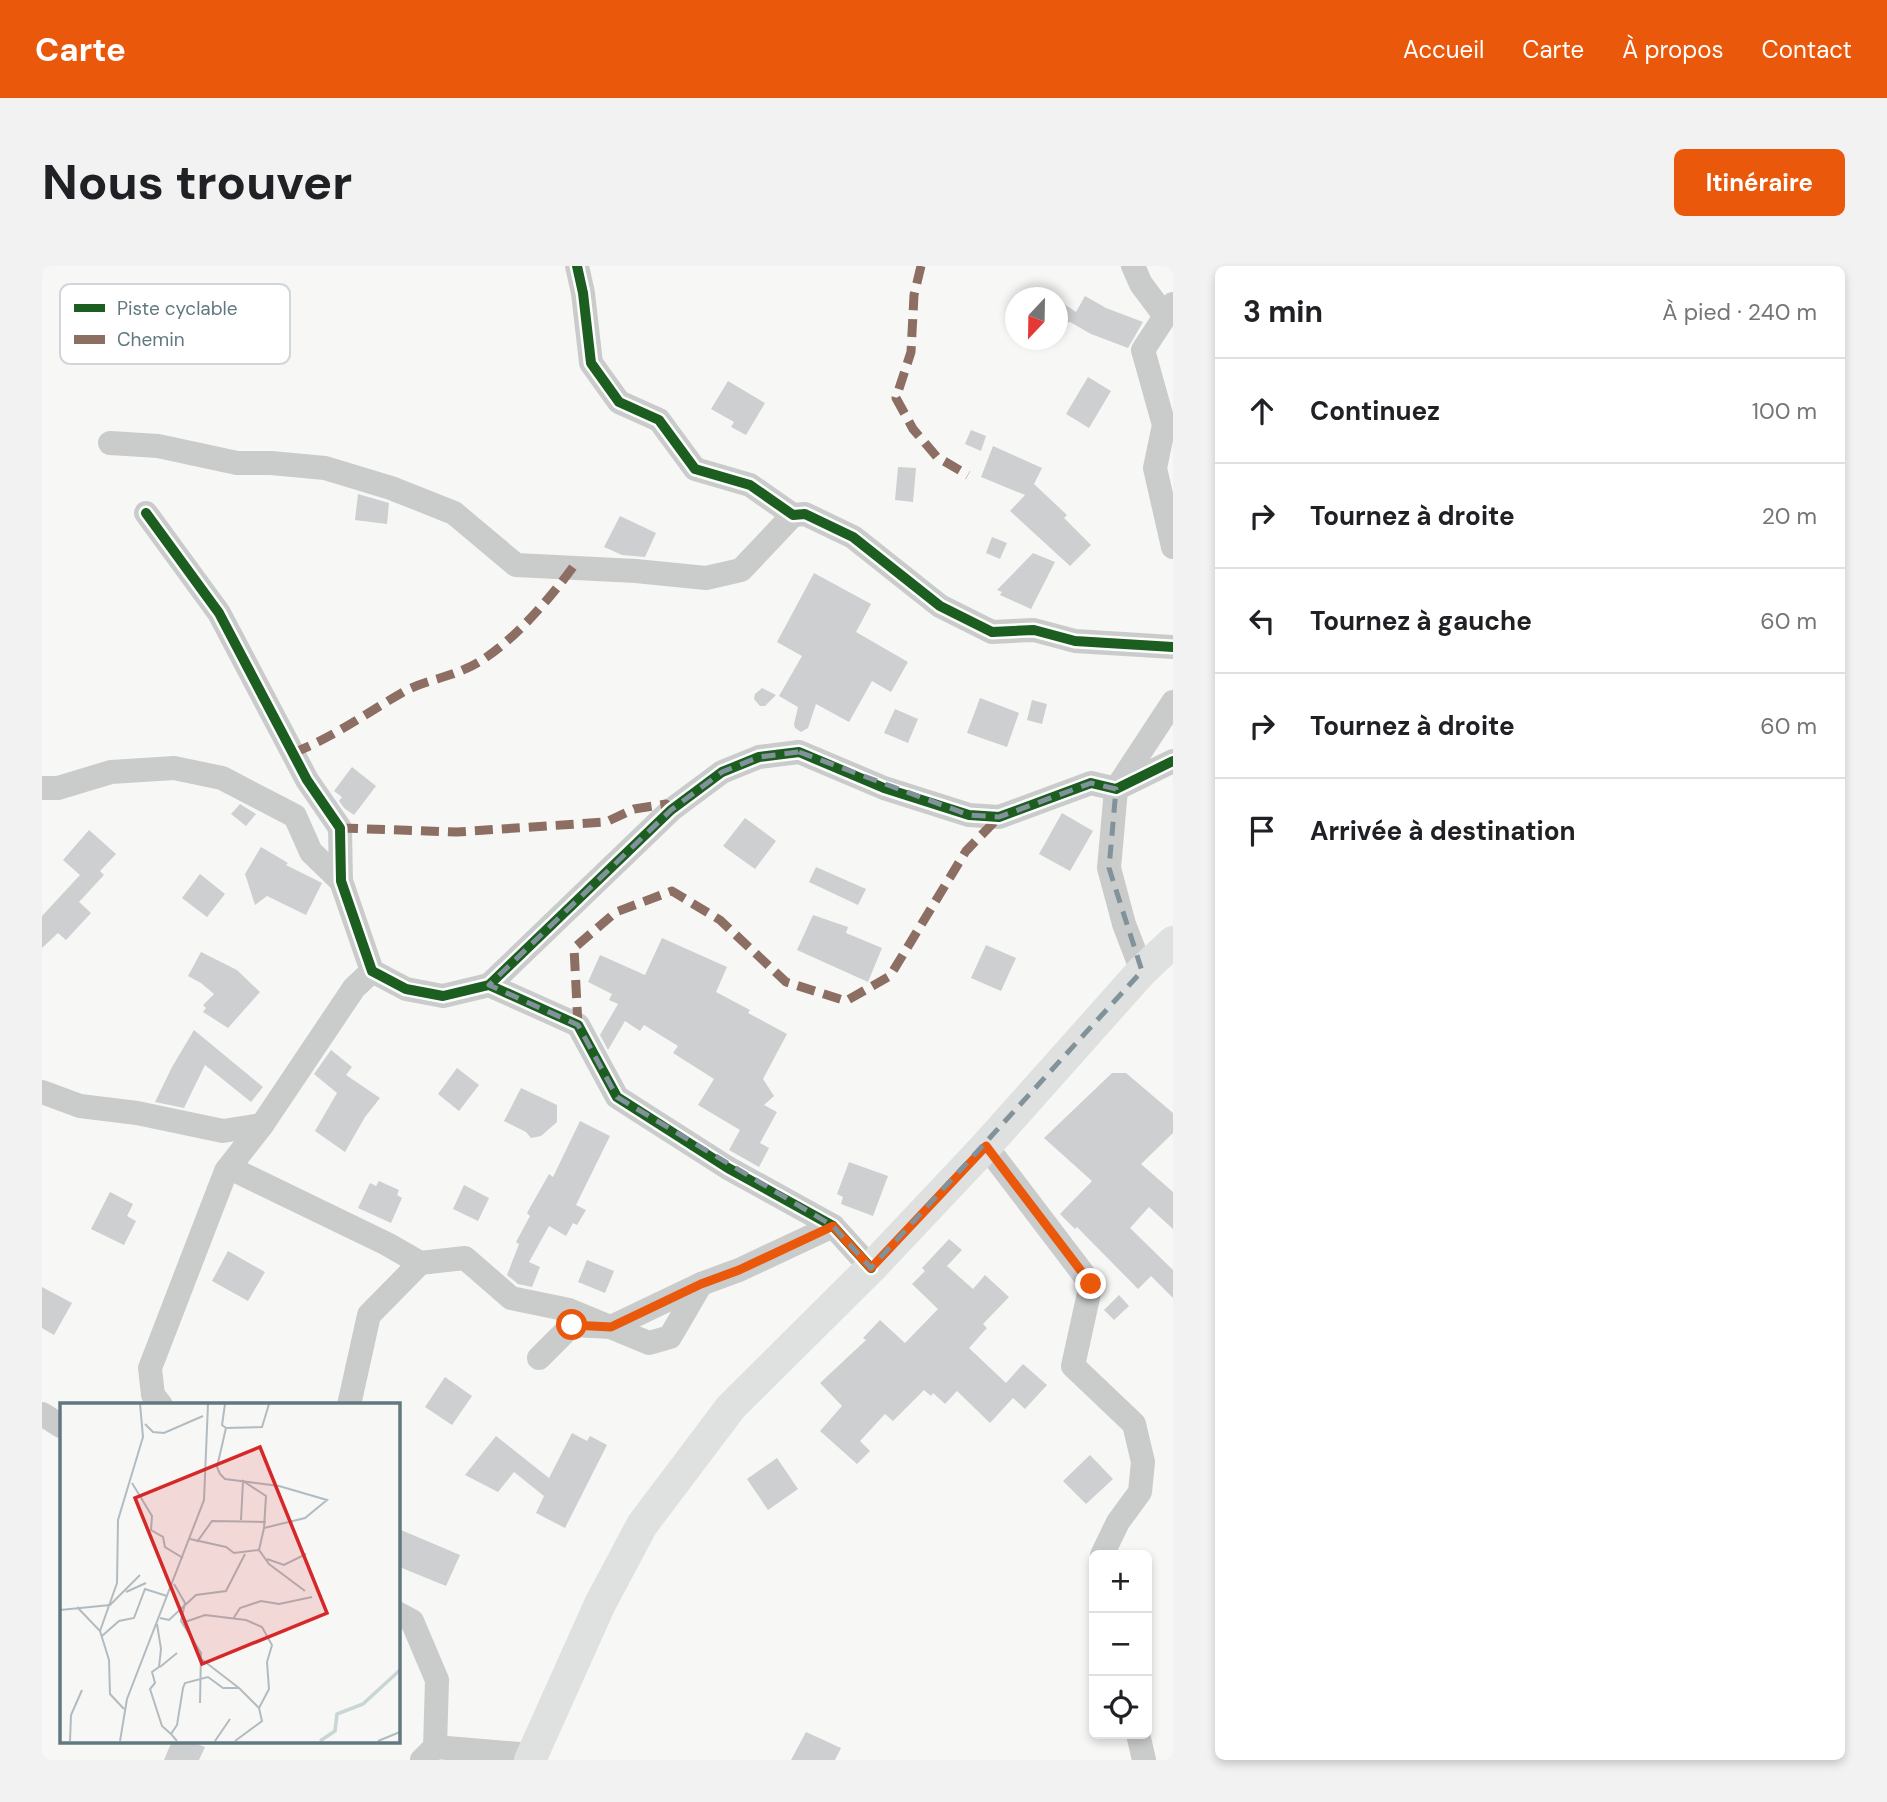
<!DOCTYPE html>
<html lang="fr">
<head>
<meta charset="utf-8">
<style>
  body { margin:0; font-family:"DM Sans",sans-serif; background:#f2f2f2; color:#202124 }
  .controls { position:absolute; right:21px; bottom:21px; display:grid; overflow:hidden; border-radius:10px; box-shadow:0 4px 10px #0003 }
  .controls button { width:63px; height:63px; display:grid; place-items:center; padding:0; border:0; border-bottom:2px solid #e0e0e0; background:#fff; color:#202124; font:35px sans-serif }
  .compass { position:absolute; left:963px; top:21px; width:63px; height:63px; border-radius:50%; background:#fff; box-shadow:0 4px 10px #0003; rotate:202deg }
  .stop { position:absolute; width:21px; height:21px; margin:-16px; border:5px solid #ea580c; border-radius:50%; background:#fff }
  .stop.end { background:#ea580c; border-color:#fff; box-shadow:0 2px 7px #0008 }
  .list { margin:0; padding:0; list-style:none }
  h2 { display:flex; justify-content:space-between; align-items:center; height:91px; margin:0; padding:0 28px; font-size:30px }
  h2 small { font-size:23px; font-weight:400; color:#757577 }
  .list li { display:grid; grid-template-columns:46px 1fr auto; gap:21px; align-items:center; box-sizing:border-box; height:105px; padding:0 28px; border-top:2px solid #e0e0e0 }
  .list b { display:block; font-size:26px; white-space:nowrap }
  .list em { font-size:23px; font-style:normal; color:#757577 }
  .icon { flex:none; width:38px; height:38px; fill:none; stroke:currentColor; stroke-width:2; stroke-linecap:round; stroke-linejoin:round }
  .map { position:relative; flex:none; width:1131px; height:1494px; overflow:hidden; border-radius:10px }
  header { display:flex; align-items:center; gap:42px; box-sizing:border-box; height:98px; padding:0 35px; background:#ea580c; color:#fff }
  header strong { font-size:33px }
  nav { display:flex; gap:38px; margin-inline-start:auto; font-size:24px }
  .intro { display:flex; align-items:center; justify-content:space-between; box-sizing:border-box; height:168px; padding:0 42px }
  h1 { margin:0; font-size:49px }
  .button { padding:18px 32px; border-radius:10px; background:#ea580c; color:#fff; font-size:24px; font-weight:700 }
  main { display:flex; gap:42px; padding:0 42px }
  aside { flex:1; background:#fff; border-radius:10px; box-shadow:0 4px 10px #0003 }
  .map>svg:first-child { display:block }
  .building { fill:#cdcfd0 }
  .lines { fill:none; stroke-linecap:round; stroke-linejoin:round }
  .minor { stroke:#cacccc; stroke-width:24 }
  .major { stroke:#dfe0e0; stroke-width:32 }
  .quiet { stroke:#8d6e63; stroke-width:9; stroke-dasharray:18 9; stroke-linecap:butt }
  .cycleway-casing { stroke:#fff; stroke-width:15 }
  .cycleway { stroke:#1b5e20; stroke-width:10 }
  .route { stroke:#ea580c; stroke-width:9 }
  .marked { fill:none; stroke:#81929a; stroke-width:5; stroke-dasharray:14 9; stroke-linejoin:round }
  .inset-river { fill:none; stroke:#cad5d6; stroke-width:3.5 }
  .inset-road { fill:none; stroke:#b2bcc0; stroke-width:2 }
  .view { fill:#d62828; fill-opacity:0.15; stroke:#d62828; stroke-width:3.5 }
  .inset-edge { fill:none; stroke:#627881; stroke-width:3.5 }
  .key { fill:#fff; stroke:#d0d6d9; stroke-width:2 }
  .key-label { font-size:19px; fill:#627881 }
</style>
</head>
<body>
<header>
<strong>Carte</strong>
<nav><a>Accueil</a><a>Carte</a><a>À propos</a><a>Contact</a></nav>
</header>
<div class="intro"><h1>Nous trouver</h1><a class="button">Itinéraire</a></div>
<main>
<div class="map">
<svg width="1131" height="1494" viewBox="0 0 1131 1494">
  <rect width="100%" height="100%" fill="#f7f7f6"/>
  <g class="building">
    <path d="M1043 30 1064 42 1101 56 1086 82 1049 68 1028 56 1016 58V34L1034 46Z"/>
    <path d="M1046 111 1069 125 1047 162 1024 148Z"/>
    <path d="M686 115 723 137 704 169 689 161 692 156 669 143Z"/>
    <path d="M929 164 944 170 939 185 923 178Z"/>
    <path d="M951 180 1000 202 992 218 1025 249 1022 252 1049 279 1028 300 968 245 983 229 939 211Z"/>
    <path d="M856 201 874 202 871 236 853 234Z"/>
    <path d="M316 228 347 237 345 258 313 254Z"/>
    <path d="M578 250 614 267 603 291 580 289 562 281Z"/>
    <path d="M950 271 965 277 958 293 944 287Z"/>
    <path d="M991 287 1013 296 989 343 958 329 960 326 955 324Z"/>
    <path d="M772 307 829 338 814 366 866 396 849 426 830 415 807 456 774 438 766 462 759 466 753 462 752 458 756 441 737 430 760 390 735 376Z"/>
    <path d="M720 422 734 429 723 440H718L712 433 713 428Z"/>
    <path d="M938 432 977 447 965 481 925 467Z"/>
    <path d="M990 434 1005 438 1000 458 985 454Z"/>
    <path d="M853 443 876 453 866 477 842 467Z"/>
    <path d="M310 501 334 520 312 549 302 542 297 535 300 531 292 525Z"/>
    <path d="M198 538 214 548 204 560 189 548Z"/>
    <path d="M1020 547 1051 565 1028 605 997 588Z"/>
    <path d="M703 552 734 575 713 603 681 580Z"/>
    <path d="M47 564 74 588 58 605 62 609 37 636 49 647 24 674 16 667 0 682V650L38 609 21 594Z"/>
    <path d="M219 581 246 597 244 599 280 617 264 649 225 630 213 639 203 608Z"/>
    <path d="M774 601 824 623 816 639 767 616Z"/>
    <path d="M158 608 183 628 165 651 140 632Z"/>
    <path d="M771 649 806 661 804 667 840 682 826 716 755 684Z"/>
    <path d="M620 672 685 701 674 726 708 744 706 747 745 768 721 813 732 830 722 839 735 846 718 877 727 882 717 901 687 884 698 864 656 839 672 813 631 787 636 780 602 759 598 765 583 755 566 784 558 769 576 738 567 734 570 728 546 716 558 689 603 709Z"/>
    <path d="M944 679 974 692 959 725 929 712Z"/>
    <path d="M159 686 195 704 218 726 186 762 161 746 164 742 161 739 172 728 159 717 146 710Z"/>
    <path d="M152 764 221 821 209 836 163 799 142 842 113 836 130 801Z"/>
    <path d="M289 784 310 801 304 809 338 832 323 851 303 886 273 865 295 827 272 808Z"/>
    <path d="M415 802 437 819 417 845 396 828Z"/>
    <path d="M1070 807H1084L1131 847V867L1099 898 1131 926V963L1107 941 1088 962 1131 1004V1032L1109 1010 1096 1023 1035 961 1033 963 1018 948 1050 915 1002 872Z"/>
    <path d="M479 822 515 839V856L499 870 489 872 484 866 462 855Z"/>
    <path d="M538 855 568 870 534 939 544 944 535 959 531 957 524 970 507 960 487 996 498 1001 490 1021 476 1018 465 1009 477 978 474 976 488 950 485 947 507 908 511 911Z"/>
    <path d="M807 896 846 910 831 950 799 938 801 931 795 928Z"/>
    <path d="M337 915 357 924 355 929 360 932 349 957 316 942 328 917 334 920Z"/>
    <path d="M422 919 447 932 436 955 411 943Z"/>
    <path d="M68 926 91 938 85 950 94 955 82 979 49 963Z"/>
    <path d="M907 973 920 984 905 1000 931 1023 943 1009 967 1031 941 1058 945 1062 927 1082 964 1117 981 1098 1005 1119 983 1143 971 1132 948 1157 915 1125 903 1138 891 1127 889 1130 882 1124 851 1155 843 1148 818 1175 828 1185 815 1198 778 1165 800 1140 778 1117 824 1074 821 1072 838 1054 863 1077 896 1043 870 1018 883 1005 880 1002Z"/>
    <path d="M186 985 223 1006 206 1035 170 1015Z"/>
    <path d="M545 994 572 1005 563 1027 536 1016Z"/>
    <path d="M0 1021 30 1037 12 1069 0 1062Z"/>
    <path d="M1077 1029 1087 1040 1072 1054 1062 1044Z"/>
    <path d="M403 1111 430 1130 410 1159 383 1141Z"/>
    <path d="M530 1167 545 1175 548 1170 565 1179 523 1262 494 1247 502 1230 472 1206 456 1226 423 1209 454 1170 507 1212Z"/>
    <path d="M1048 1189 1071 1213 1044 1238 1021 1215Z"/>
    <path d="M735 1192 756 1223 726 1244 705 1213Z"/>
    <path d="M359 1264 418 1289 404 1320 355 1300V1273Z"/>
    <path d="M764 1466 799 1482 793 1494H749Z"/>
    <path d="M130 1475H147L163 1481 157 1494H122Z"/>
  </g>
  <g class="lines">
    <g class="minor">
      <path d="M535 0 541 27 549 97 577 136 617 154 653 203 708 219 751 249 763 248 811 271 898 340 950 366 992 364 1033 375 1131 381"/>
      <path d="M1091 0 1099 18 1123 50"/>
      <path d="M1131 38 1101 84 1122 159 1113 202 1131 281"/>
      <path d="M68 177 116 180 195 197H229L283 202 349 222 412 247 474 299 594 305 664 312 699 304 751 249"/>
      <path d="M104 247 177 347 265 514 298 562 299 615 330 705 364 723 401 730 447 719 536 759 575 831 686 902 791 960 829 1002"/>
      <path d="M0 522H16L69 506 132 502 180 512 253 550 269 586 299 615"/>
      <path d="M1100 705 1082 658 1067 602 1074 523 1131 436"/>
      <path d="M447 719 629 544 680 506 717 491 757 486 842 522 927 549 957 551 1049 517 1074 523 1131 495"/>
      <path d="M0 826 38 840 95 847 181 865 220 859 312 722 330 705"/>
      <path d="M944 880 1049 1018 1031 1100 1092 1158 1101 1196 1098 1226 1076 1256 1060 1289"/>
      <path d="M188 902 345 978 378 997 423 992 469 1032 527 1044 607 1077 628 1071 659 1018 697 1004 791 960"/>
      <path d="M497 1092 530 1059 569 1061 659 1018"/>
      <path d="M119 1139 111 1129 108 1102 184 905 220 859"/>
      <path d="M307 1139 327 1049 378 997"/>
      <path d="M0 1148 19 1160"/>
      <path d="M355 1347 370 1355 395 1414 393 1481 380 1494"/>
      <path d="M1096 1468 1102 1494"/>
      <path d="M393 1481 490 1489"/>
    </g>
    <path class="major" d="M488 1494 558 1338 600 1259 689 1141 829 1002 944 880 1100 705 1131 676"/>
    <g class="quiet">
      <path d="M879 0 872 29 869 86 854 132 871 163 895 191 926 209"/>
      <path d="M251 487C292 471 326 446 363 425 382 415 404 412 423 403 462 387 506 335 531 301"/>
      <path d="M298 562 415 566 564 556 592 543 624 538 629 544"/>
      <path d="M536 759 532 682 574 646 630 625 678 654 744 716 804 735 848 710 924 585 957 551"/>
    </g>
    <defs>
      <g id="cycleway">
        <path d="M535 0 541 27 549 97 577 136 617 154 653 203 708 219 751 249 763 248 811 271 898 340 950 366 992 364 1033 375 1131 381"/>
        <path d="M104 247 177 347 265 514 298 562 299 615 330 705 364 723 401 730 447 719 536 759 575 831 686 902 791 960 829 1002"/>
        <path d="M447 719 629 544 680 506 717 491 757 486 842 522 927 549 957 551 1049 517 1074 523 1131 495"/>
      </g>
    </defs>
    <use href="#cycleway" class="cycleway-casing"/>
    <use href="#cycleway" class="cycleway"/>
  </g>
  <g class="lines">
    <path class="route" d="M530 1059 569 1061 659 1018 697 1004 791 960 829 1002 944 880 1049 1018"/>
  </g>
  <path class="marked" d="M757 486 927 549 957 551 1049 517 1074 523 1067 602 1100 705 829 1002 791 960 575 831 536 759 447 719 629 544 680 506 717 491Z"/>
  <g transform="translate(18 1137)">
    <rect width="340" height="340" fill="#f7f7f6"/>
    <path class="inset-river" d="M260 338 275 328 277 311 303 301 340 267"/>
    <path class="inset-road" d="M165 1 162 22 166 25M85 21 93 29 104 30 143 13M72 80 92 113 91 127 103 134 105 144 123 155M181 117 183 78 206 93 204 125M130 136 166 144 174 150 199 147 209 161 245 188M137 139 152 118 206 119M199 147 204 125 245 115 267 97 219 83 165 76 160 71 157 64 166 25 202 24 209 1M207 156 224 162 246 151M114 181 125 200 121 218 141 250 140 300M66 189 86 180M17 204 40 228 49 257 50 291 64 306M0 207 50 202 80 172M100 215 109 217 136 192 166 188 185 151M173 216 180 205 201 198 219 201 252 194M122 220 145 212 186 217 202 224 212 242 207 259 209 286 199 305M97 221 101 246 99 264 92 269 95 280 90 286 102 323 111 331M40 228 57 180 58 117 83 34 80 1M42 233 59 218 74 215 85 186 107 193M140 255 179 285M100 264 117 250M10 338 11 312 22 287M60 338 67 296 144 97 148 1M117 338 111 331 117 322 123 285 125 280 148 274 163 285H179L199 305 202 318 175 338M155 338 170 316M318 338 340 329"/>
    <path class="view" d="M200 44 267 210 142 261 75 95Z"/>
    <rect width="340" height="340" class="inset-edge"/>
  </g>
  <rect x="18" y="18" width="230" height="80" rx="10" class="key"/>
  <rect x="32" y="38" width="31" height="8" fill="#1b5e20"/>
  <rect x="32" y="69" width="31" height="9" fill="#8d6e63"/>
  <g class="key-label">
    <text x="75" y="49">Piste cyclable</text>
    <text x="75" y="80">Chemin</text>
  </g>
</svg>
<div class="controls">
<button>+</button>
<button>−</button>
<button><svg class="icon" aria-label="locate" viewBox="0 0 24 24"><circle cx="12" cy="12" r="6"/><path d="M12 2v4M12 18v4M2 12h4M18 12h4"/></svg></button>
</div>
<svg class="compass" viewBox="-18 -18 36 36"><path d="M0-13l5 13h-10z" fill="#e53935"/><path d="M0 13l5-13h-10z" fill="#757577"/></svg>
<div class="stop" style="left:530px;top:1059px"></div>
<div class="stop end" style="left:1049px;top:1018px"></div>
</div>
<aside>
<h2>3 min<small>À pied · 240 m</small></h2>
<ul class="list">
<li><svg class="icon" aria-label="ahead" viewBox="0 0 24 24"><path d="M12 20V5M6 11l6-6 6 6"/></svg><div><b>Continuez</b></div><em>100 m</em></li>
<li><svg class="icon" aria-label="right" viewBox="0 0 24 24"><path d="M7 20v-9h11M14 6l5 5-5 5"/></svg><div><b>Tournez à droite</b></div><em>20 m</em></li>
<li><svg class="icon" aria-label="left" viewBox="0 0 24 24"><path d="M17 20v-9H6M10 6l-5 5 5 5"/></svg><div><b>Tournez à gauche</b></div><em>60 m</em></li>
<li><svg class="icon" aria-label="right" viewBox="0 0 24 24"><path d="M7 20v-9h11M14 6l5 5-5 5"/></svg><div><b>Tournez à droite</b></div><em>60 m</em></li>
<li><svg class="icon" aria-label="arrive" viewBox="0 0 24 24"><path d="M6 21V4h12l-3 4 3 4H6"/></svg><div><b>Arrivée à destination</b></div></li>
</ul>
</aside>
</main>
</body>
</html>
